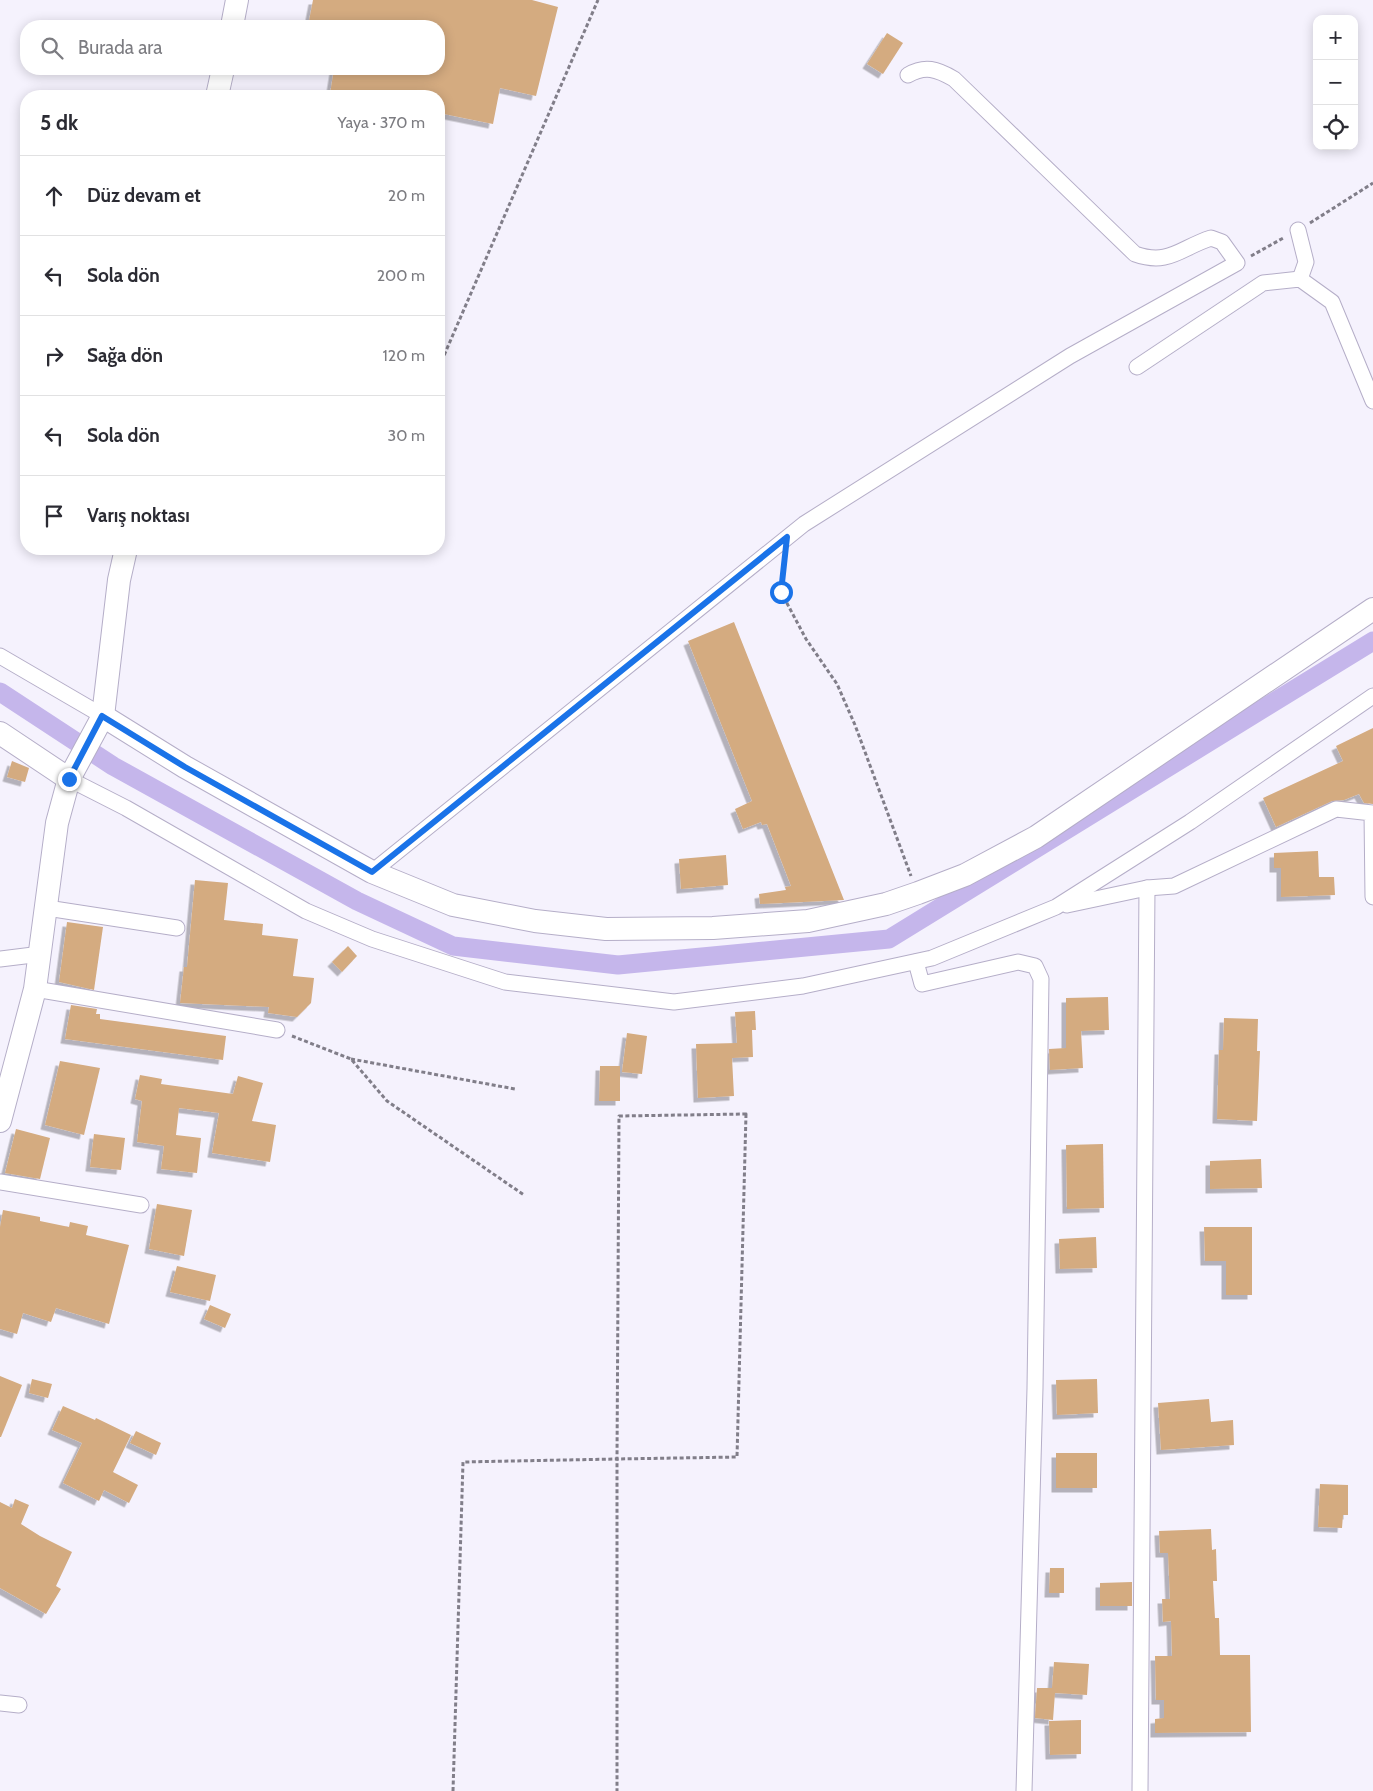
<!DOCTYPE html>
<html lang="tr">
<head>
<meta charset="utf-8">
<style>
  body { margin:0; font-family:Cabin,sans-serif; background:#f2f2f3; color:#2b2b33 }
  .controls { position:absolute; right:15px; top:15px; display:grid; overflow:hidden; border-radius:10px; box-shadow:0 2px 12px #0003 }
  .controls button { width:45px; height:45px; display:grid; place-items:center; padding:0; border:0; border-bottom:1px solid #e1e1e2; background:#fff; color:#2b2b33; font:25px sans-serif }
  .stop { position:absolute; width:15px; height:15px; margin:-11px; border:4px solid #1a73e8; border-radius:50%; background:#fff }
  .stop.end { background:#1a73e8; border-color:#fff; box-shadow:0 1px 5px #0008 }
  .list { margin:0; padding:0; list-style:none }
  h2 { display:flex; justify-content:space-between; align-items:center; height:65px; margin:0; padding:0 20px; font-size:21px }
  h2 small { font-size:16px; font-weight:400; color:#7c7c81 }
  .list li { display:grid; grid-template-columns:32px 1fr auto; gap:15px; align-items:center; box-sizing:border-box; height:80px; padding:0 20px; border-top:1px solid #e1e1e2 }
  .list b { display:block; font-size:19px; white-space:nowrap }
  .list em { font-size:16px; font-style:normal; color:#7c7c81 }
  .icon { flex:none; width:28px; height:28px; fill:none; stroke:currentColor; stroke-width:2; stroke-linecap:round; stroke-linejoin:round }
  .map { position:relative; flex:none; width:1373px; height:1791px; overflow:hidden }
  .search { position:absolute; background:#fff; box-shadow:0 2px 12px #0003; left:20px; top:20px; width:425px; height:55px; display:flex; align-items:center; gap:12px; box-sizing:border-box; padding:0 18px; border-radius:20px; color:#7c7c81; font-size:19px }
  .panel { position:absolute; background:#fff; box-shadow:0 2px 12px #0003; left:20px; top:90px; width:425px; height:465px; border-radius:20px }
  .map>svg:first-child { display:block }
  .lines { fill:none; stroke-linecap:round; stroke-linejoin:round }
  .canal { stroke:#c5b6eb; stroke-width:19 }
  .building { fill:#d4ab80; filter:url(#shadow) }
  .street-casing { stroke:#b5aec8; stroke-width:17 }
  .secondary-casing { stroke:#b5aec8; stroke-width:24 }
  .path { stroke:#817e89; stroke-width:3; stroke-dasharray:4 2.5; stroke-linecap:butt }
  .street { stroke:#fff; stroke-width:15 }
  .secondary { stroke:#fff; stroke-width:22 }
  .route { stroke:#1a73e8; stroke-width:6 }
</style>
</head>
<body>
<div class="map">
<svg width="1373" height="1791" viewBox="0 0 1373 1791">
  <defs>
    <filter id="shadow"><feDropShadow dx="-4.5" dy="4.5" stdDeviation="0" flood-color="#0004"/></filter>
  </defs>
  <rect width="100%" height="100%" fill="#f5f2fd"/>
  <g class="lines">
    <path class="canal" d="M0 692 113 766 357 901 453 946 618 965 889 939 1373 641"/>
  </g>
  <g class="building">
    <path d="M313 0H532L558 7 536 96 500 88 493 124 439 113V96H344L330 94 334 69H439V26H308Z"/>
    <path d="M887 33 903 43 883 74 867 64Z"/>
    <path d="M734 622 844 900 760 904 759 894 786 890 785 887 791 886 767 824 762 825 761 822 743 829 735 809 752 801 688 641Z"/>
    <path d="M1373 728V804L1364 803 1359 794 1344 800 1332 801 1276 827 1263 798 1343 761 1336 746Z"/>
    <path d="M12 761 29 768 25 782 7 777Z"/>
    <path d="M1318 851 1319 877H1334L1335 895 1281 897V868H1274V853Z"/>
    <path d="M726 855 728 885 681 889 679 859Z"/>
    <path d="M195 880 228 883 224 920 263 924 262 935 298 939 293 976 314 978 311 1003 297 1017 268 1013 269 1007 180 1003 184 967H187Z"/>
    <path d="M67 922 103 927 94 990 59 982Z"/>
    <path d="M348 946 357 956 342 972 332 962Z"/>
    <path d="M1108 997 1109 1030 1081 1031 1083 1068 1050 1070 1049 1049 1066 1048V998Z"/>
    <path d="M71 1005 97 1009 96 1014H100V1019L226 1036 223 1060 65 1039Z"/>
    <path d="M755 1011 756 1030H752L753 1057 732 1058 734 1096 698 1098 696 1044 737 1043 735 1012Z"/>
    <path d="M1224 1018 1258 1019 1257 1051H1260L1257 1121 1217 1119 1219 1050H1223Z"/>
    <path d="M627 1033 647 1036 642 1074 622 1072Z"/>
    <path d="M60 1061 100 1068 84 1135 45 1125Z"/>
    <path d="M600 1066H620V1101H599Z"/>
    <path d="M140 1075 162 1079 161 1084 233 1094 238 1076 263 1083 252 1121 276 1125 270 1162 212 1153 219 1113 179 1108 176 1135 201 1138 197 1173 161 1169 164 1146 137 1142 142 1101 135 1099Z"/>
    <path d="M16 1129 50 1138 40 1179 5 1173Z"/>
    <path d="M94 1134 125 1138 121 1170 90 1167Z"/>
    <path d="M1103 1144 1104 1208 1067 1209 1066 1145Z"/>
    <path d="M1261 1159 1262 1188 1210 1189V1161Z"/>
    <path d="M157 1204 192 1210 184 1256 149 1249Z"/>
    <path d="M3 1210 40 1217V1221L69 1227 70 1222 88 1226 86 1235 129 1245 109 1324 56 1308 51 1322 23 1313 17 1334 0 1329V1227Z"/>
    <path d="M1204 1227H1252V1295H1226V1261H1205Z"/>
    <path d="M1096 1237 1097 1268 1060 1269 1059 1239Z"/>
    <path d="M177 1266 216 1275 210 1301 170 1292Z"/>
    <path d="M210 1305 231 1314 225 1328 204 1319Z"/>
    <path d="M0 1376 22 1385 1 1437H0Z"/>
    <path d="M32 1379 52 1384 48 1398 29 1393Z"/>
    <path d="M1097 1379 1098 1413 1057 1415 1056 1380Z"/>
    <path d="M1209 1399 1211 1422 1233 1420 1234 1445 1161 1450 1158 1403Z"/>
    <path d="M63 1406 95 1420 96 1418 131 1435 113 1472 138 1485 129 1503 104 1490 99 1501 63 1483 82 1443 52 1430Z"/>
    <path d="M136 1431 161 1443 156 1455 130 1443Z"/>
    <rect x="1056" y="1453" width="41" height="35"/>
    <path d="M1320 1484 1348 1485V1515H1343L1342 1528 1318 1527Z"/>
    <path d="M15 1499 29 1505 21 1524 40 1536 72 1552 56 1586 61 1589 46 1614 0 1588V1502L12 1508Z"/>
    <path d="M1211 1529 1212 1550 1216 1549 1217 1581H1213L1215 1618H1219L1220 1655H1250L1251 1732 1155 1733V1719L1164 1718V1700H1156L1155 1656H1172L1171 1621 1163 1622 1162 1599H1170L1168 1553H1160L1159 1531Z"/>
    <path d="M1050 1568H1064V1593H1049Z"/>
    <path d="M1132 1582V1606H1100V1583Z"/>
    <path d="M1054 1662 1089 1664 1087 1695 1055 1693 1053 1720 1035 1718 1037 1688H1052Z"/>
    <path d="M1081 1720V1754L1050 1755 1049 1721Z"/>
  </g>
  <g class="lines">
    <defs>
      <g id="street">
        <path d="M1298 230 1306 262 1300 279"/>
        <path d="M1137 367 1263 283 1300 279 1332 302 1373 401"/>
        <path d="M0 656 103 716"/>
        <path d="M69 779 126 808 306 911 372 939 505 982 674 1002 803 986 932 958 1056 907 1190 822 1373 696"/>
        <path d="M372 872 804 524 1070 356 1237 263 1222 242 1211 238C1180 248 1169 266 1135 254L954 79C937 69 925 65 908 75"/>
        <path d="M1067 905 1147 888 1174 886 1336 809 1372 813 1373 897"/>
        <path d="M47 908 177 928"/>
        <path d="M0 959 41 954"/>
        <path d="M916 962 922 984 1018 962 1035 966 1041 979 1035 1388 1024 1791"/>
        <path d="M35 989 277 1030"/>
        <path d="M0 1182 141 1205"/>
        <path d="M0 1703 19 1705"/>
        <path d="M1140 1791 1147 888"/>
      </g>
      <g id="secondary">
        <path d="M232 26 237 0"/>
        <path d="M217 96 223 69"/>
        <path d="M103 716 185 767 372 872 453 905 535 921 606 929 713 928 808 921 886 904 918 893 965 875 1036 837 1373 609"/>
        <path d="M0 733 69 779"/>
        <path d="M0 1121 35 989 57 823 69 779 103 716 119 580 126 549"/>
      </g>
    </defs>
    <use href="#street" class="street-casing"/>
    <use href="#secondary" class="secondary-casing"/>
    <g class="path">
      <path d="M1310 223 1373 183"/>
      <path d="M1251 256 1285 237"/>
      <path d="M439 367 598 0"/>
      <path d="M785 559 781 592 806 639 837 684 855 725 911 876"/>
      <path d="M292 1036 351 1059 387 1101 524 1195"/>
      <path d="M351 1059 515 1089"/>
      <path d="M746 1114 737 1457 617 1459 619 1116Z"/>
      <path d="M453 1791 463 1462 617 1459V1791"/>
    </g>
    <use href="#street" class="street"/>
    <use href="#secondary" class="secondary"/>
  </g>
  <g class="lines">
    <path class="route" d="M69 779 102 716 185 767 372 872 787 537 781 592"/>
  </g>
</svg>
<div class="controls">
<button>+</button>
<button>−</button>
<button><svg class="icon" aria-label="locate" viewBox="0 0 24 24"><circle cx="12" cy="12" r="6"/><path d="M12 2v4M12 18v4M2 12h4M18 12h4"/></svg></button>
</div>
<div class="stop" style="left:781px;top:592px"></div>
<div class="stop end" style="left:69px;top:779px"></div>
<div class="search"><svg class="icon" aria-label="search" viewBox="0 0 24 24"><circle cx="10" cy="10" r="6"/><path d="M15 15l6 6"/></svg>Burada ara</div>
<section class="panel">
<h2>5 dk<small>Yaya · 370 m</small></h2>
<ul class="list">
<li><svg class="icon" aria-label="ahead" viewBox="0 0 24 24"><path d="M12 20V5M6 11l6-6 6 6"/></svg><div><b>Düz devam et</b></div><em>20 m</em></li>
<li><svg class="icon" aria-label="left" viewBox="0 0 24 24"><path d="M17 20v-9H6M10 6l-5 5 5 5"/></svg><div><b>Sola dön</b></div><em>200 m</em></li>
<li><svg class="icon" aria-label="right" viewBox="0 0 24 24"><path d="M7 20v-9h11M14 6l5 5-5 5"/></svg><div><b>Sağa dön</b></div><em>120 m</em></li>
<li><svg class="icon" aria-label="left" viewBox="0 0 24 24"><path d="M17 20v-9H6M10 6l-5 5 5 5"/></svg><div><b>Sola dön</b></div><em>30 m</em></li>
<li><svg class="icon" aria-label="arrive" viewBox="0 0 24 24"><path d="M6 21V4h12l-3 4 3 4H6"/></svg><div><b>Varış noktası</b></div></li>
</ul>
</section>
</div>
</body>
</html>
